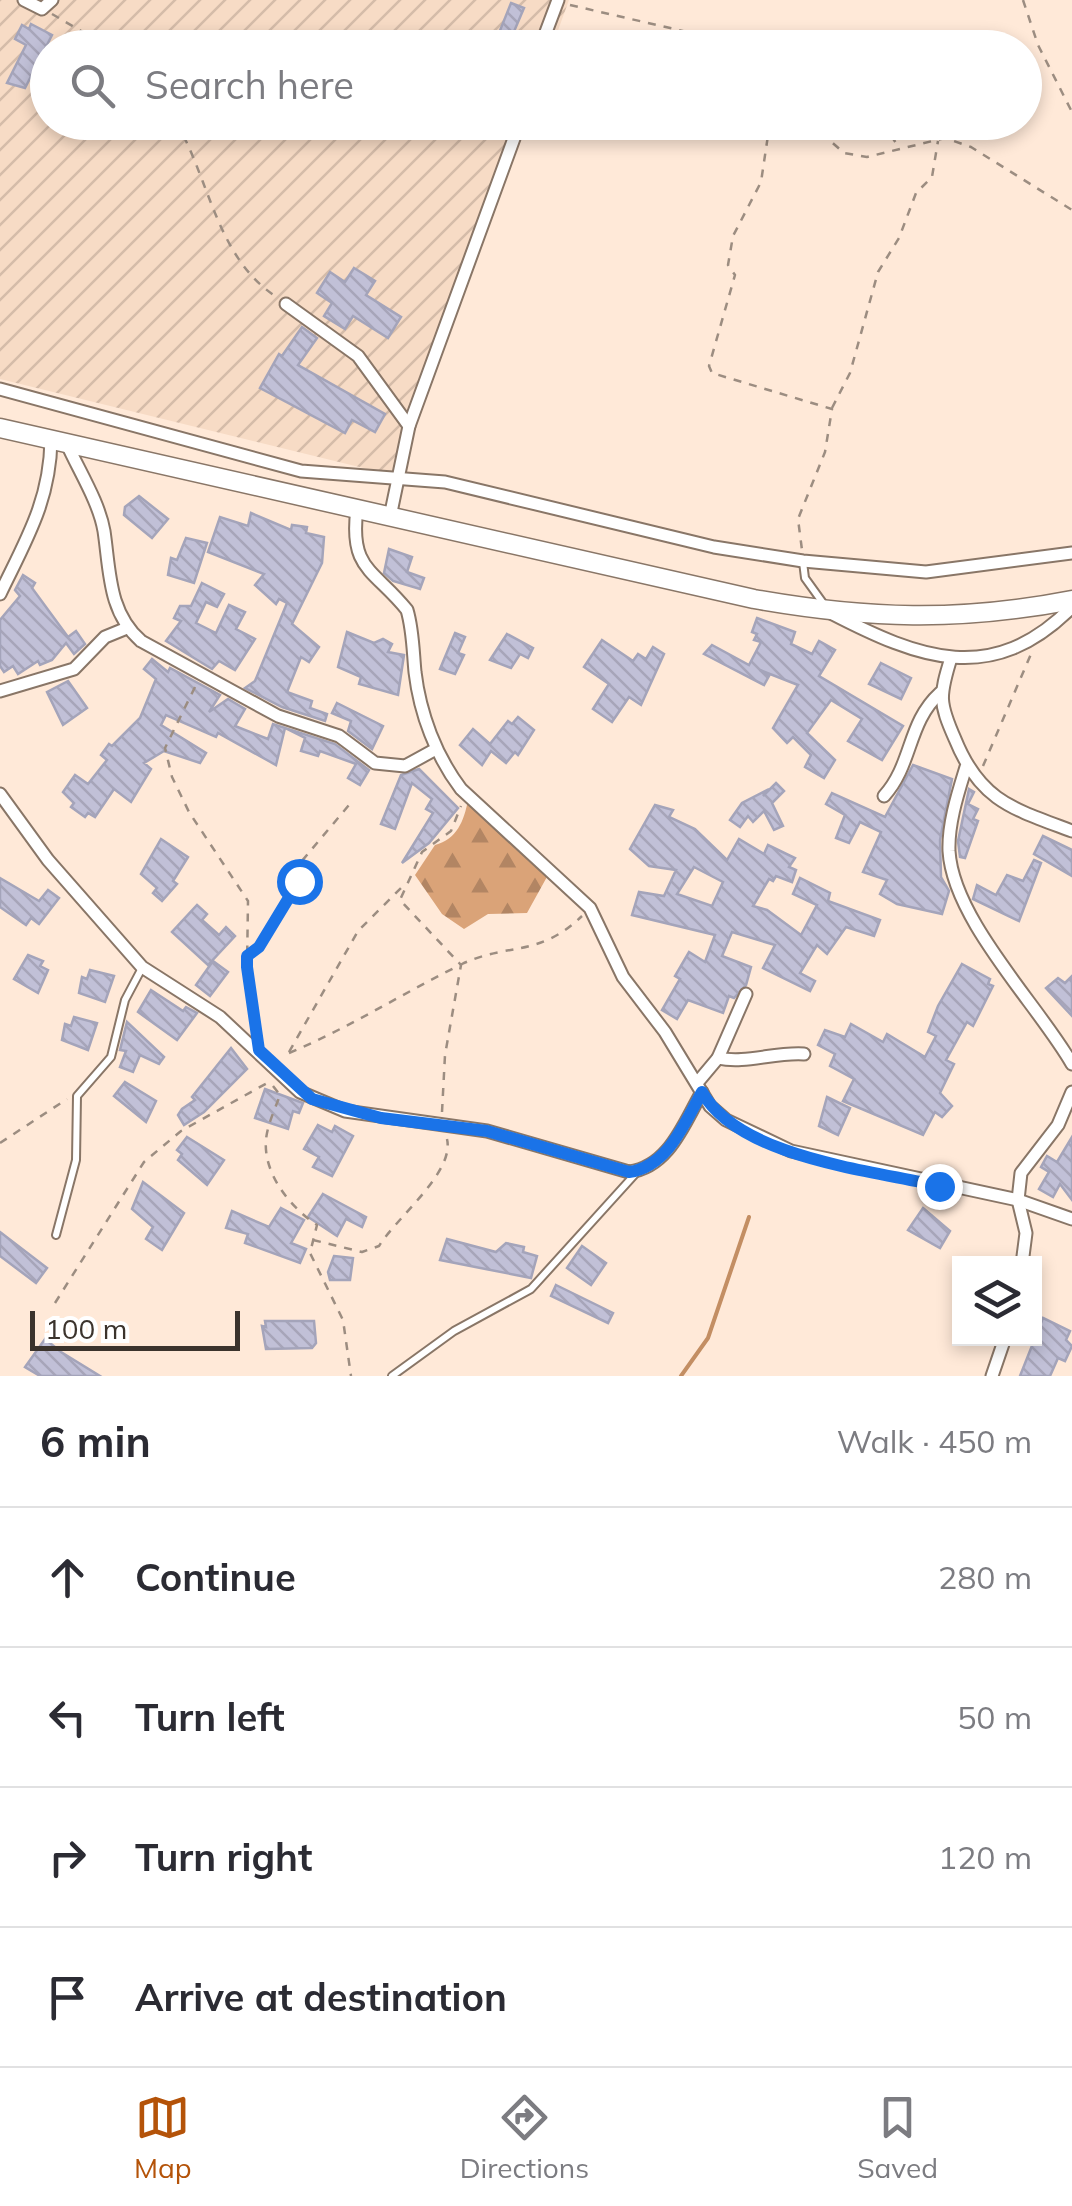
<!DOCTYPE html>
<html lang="en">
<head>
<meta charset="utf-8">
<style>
  body { margin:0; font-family:Mulish,sans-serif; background:#f7f7f7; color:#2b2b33 }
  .controls { position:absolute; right:30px; bottom:30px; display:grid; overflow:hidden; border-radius:0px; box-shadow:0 5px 15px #0003 }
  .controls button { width:90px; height:90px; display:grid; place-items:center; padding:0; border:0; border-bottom:2px solid #e1e1e2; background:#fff; color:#2b2b33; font:50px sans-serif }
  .scale { position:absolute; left:30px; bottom:25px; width:210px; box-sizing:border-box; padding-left:10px; border:5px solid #3b332c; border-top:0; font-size:28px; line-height:35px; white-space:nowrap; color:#3b332c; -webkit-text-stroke:8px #fff; paint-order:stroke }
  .stop { position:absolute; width:30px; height:30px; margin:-22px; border:8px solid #1a73e8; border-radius:50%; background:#fff }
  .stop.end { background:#1a73e8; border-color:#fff; box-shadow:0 2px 10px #0008 }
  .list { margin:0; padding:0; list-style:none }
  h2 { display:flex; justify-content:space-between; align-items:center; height:130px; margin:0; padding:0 40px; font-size:42px }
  h2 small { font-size:32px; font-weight:400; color:#7c7c81 }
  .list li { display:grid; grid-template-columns:65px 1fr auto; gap:30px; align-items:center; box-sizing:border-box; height:140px; padding:0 40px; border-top:2px solid #e1e1e2 }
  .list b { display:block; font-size:38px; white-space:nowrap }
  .list em { font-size:32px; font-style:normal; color:#7c7c81 }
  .icon { flex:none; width:55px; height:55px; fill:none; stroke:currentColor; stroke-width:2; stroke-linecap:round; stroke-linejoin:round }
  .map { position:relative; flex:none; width:1072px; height:1376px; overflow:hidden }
  .search { position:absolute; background:#fff; box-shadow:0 5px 15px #0003; left:30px; right:30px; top:30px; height:110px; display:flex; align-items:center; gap:25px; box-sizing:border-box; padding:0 35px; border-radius:55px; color:#7c7c81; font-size:38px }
  .sheet { height:690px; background:#fff }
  nav { display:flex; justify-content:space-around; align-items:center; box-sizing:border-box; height:140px; border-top:2px solid #e1e1e2; background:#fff; font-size:28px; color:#7c7c81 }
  nav a { display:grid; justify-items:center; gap:5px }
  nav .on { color:#b45309 }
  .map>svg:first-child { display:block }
  .industrial { fill:url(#industrial-furrows) }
  .forest { fill:url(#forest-firs) }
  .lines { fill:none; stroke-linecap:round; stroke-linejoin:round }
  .stream { stroke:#c38e63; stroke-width:4 }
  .building { fill:url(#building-back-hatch); stroke:#a4a4ba; stroke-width:2.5; fill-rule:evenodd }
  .service-casing { stroke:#897667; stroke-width:10 }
  .minor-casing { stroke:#897667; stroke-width:15 }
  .secondary-casing { stroke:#897667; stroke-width:21 }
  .path { stroke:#9c8d81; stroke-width:2.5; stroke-dasharray:8 8; stroke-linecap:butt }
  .service { stroke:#fff; stroke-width:6 }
  .minor { stroke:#fff; stroke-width:11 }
  .secondary { stroke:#fff; stroke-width:18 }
  .route { stroke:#1a73e8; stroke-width:12 }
</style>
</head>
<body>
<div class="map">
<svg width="1072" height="1376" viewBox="0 0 1072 1376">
  <defs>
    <pattern id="industrial-furrows" width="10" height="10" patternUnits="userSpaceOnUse" patternTransform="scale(2.5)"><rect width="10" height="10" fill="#f7dbc5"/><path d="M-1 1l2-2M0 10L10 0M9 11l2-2" fill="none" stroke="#d5bca9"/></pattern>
    <pattern id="forest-firs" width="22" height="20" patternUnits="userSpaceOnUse" patternTransform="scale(2.5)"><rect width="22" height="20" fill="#daa378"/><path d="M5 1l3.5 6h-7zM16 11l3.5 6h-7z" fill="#b28563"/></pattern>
    <pattern id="building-back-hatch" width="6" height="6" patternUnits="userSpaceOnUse" patternTransform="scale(2.5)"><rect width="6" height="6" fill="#c1c0d7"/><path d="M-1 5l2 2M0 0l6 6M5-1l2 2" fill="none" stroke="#a7a5b9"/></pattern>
  </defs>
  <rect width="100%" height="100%" fill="#ffe9d8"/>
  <path class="industrial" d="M0 0H569L552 47 48 48V122L525 123 396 476 0 379Z"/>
  <path class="forest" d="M468 800 548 875 527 913 488 914 464 929 442 914 415 875 435 845C457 839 464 821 468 800Z"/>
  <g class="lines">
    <path class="stream" d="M681 1376 708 1338 749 1217"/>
  </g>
  <g class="building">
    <path d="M511 3 524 8 507 48 495 43Z"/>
    <path d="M31 24 52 35 25 88 7 83 26 45 15 39 22 25 29 29Z"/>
    <path d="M354 268 375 281 366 295 401 317 388 338 353 316 345 329 324 316 332 303 317 293 330 272 345 282Z"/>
    <path d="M302 327 317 338 298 365 385 414 375 432 352 420 345 433 260 388 279 354 282 356Z"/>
    <path d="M139 496 168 519 152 538 124 515 125 507Z"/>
    <path d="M251 513 291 530 292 525 307 527 306 533 324 537 322 563 292 624 319 647 309 662 301 657 287 692 312 701 310 708 327 714 325 721 282 707 245 688 255 681 287 603 279 599 276 604 255 585 264 574 208 552 220 517 248 526Z"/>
    <path d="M186 538 207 543 194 583 168 575 171 558 177 560Z"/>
    <path d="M389 549 412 557 407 572 424 578 420 589 393 581 384 573Z"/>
    <path d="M23 575 35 583 32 588 68 637 76 631 85 644 74 654 66 643 52 660 40 665 38 661 18 674 13 666 4 672 0 666V620L20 596 15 590Z"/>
    <path d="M202 583 224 594 217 607 206 602 196 623 216 633 229 605 245 612 236 629 255 639 235 670 219 661 212 669 166 641 181 621 174 618 180 606H191Z"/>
    <path d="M757 618 795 632 791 644 812 654 819 641 835 650 819 676 903 726 882 760 848 741 862 719 831 700 807 733 835 760 824 778 805 767 811 755 793 737 787 743 773 728 798 685 760 670 769 676 764 685 704 654 712 645 749 665 761 642 754 640 757 634 752 632Z"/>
    <path d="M347 632 374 643 383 639 392 644 388 652 404 655 398 695 359 684 361 677 338 667Z"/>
    <path d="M455 633 465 637 458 653 464 655 455 674 440 669Z"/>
    <path d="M507 634 533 648 528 658 520 654 511 668 490 660Z"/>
    <path d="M602 640 633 661 638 654 646 659 653 647 664 654 641 705 629 697 612 722 593 709 609 684 584 667Z"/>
    <path d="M152 659 168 672 170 668 220 695 209 712 228 699 245 709 235 726 268 739 273 724 335 744 369 770 360 785 348 778 356 764 320 751 318 756 301 751 305 738 285 728 276 765 218 733 216 737 166 715 161 725 206 753 200 763 164 751 144 763 151 769 131 802 114 789 95 817 88 813 85 817 71 807 74 803 63 792 75 775 88 784 107 760 101 755 109 744 112 746 140 718 156 679 144 669Z"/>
    <path d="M881 663 911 678 901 699 869 684Z"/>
    <path d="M68 681 87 708 63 725 47 692Z"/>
    <path d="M337 703 383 726 372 749 348 731 351 721 332 713Z"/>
    <path d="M518 717 534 730 518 755 515 752 506 763 491 751 482 765 460 745 473 729 490 744 508 721 512 724Z"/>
    <path d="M913 765 952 779 940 840 941 877 949 891 942 914 897 904 880 894 887 880 863 872 881 832 860 822 849 843 836 838 845 815 826 804 832 793 885 817Z"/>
    <path d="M419 769 458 808 429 843 402 863 433 813 426 809 432 799 412 783 395 829 381 824 401 775Z"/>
    <path d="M776 783 784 791 772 803 783 826 774 830 764 811 753 822 748 816 740 827 730 820 742 803 769 789 763 796Z"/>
    <path d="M969 789 974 792 968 804 978 809 973 819 978 821 965 858 960 857 958 841Z"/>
    <path d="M655 805 673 810 669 817 695 829 727 860 739 839 764 854 768 845 795 858 789 867 796 870 792 882 776 876 773 881 769 879 753 906 767 910 801 935 817 905 793 894 800 878 830 893 828 901 880 920 874 936 846 927 827 954 817 945 800 973 815 981 810 991 763 968 775 945 732 932 722 956 751 967 746 985 734 998 729 996 723 1013 688 1000 677 1019 662 1010 680 979 675 976 689 952 705 962 715 935 632 915 639 892 664 896 676 870 649 866 630 849ZM694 867 723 882 712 906 677 894Z"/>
    <path d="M1043 836 1072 850V876L1034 854Z"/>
    <path d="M161 839 188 857 173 881 177 884 162 901 153 893 157 888 141 874Z"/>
    <path d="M1034 860 1041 863 1019 921 973 899 977 885 996 895 1007 875 1023 881Z"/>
    <path d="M0 878 39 901 48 890 59 898 39 924 31 918 26 925 0 907Z"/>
    <path d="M197 905 207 914 202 920 219 935 226 927 235 936 208 965 172 932Z"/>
    <path d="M28 955 43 961 40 966 48 970 38 993 14 979Z"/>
    <path d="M213 961 228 972 210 996 196 985Z"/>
    <path d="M962 964 990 979 988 984 993 986 973 1026 967 1022 946 1060 954 1064 940 1093 952 1106 942 1117 935 1112 923 1135 843 1101 854 1079 830 1066 835 1054 818 1045 825 1030 845 1037 851 1024 883 1042 887 1034 925 1057 936 1036 928 1032 938 1006Z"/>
    <path d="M90 970 114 976 105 1002 79 993 82 977 87 979Z"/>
    <path d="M1072 976V1016L1046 988 1058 978 1065 983Z"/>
    <path d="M151 990 183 1011 186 1007 197 1013 177 1040 138 1012Z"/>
    <path d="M74 1017 97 1023 88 1050 62 1040 65 1024 71 1026Z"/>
    <path d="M127 1022 164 1057 159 1064 140 1055 133 1072 120 1067 126 1051 120 1050Z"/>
    <path d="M231 1048 247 1069 204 1112 184 1125 178 1115 182 1109 195 1100 192 1097Z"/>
    <path d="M125 1082 156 1101 146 1122 114 1096Z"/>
    <path d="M265 1089 303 1103 299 1113 293 1111 288 1129 255 1118Z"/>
    <path d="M827 1097 850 1108 838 1135 819 1126Z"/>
    <path d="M318 1125 332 1132 335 1126 353 1136 332 1176 313 1167 319 1157 304 1149Z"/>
    <path d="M187 1137 224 1160 207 1185 178 1160 182 1154 177 1150Z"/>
    <path d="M1072 1137V1200L1060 1184 1053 1197 1039 1189 1049 1172 1041 1167 1047 1156 1057 1162Z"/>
    <path d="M143 1182 184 1213 162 1250 146 1239 153 1227 132 1209Z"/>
    <path d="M323 1194 366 1217 362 1227 346 1219 337 1236 308 1217Z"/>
    <path d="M281 1208 304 1220 291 1243 306 1249 300 1263 245 1243 248 1234 226 1228 232 1211 269 1227Z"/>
    <path d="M923 1208 950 1231 940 1248 908 1230Z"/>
    <path d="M0 1232 47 1268 36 1283 0 1256Z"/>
    <path d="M447 1239 496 1252 506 1243 524 1247 523 1252 537 1256 531 1278 440 1260Z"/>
    <path d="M582 1246 606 1263 591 1285 567 1268Z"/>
    <path d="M334 1256 353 1258 350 1280H330L328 1272Z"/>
    <path d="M556 1285 613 1313 608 1323 551 1296Z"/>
    <path d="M1043 1318 1070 1331 1066 1340 1072 1346 1065 1361 1058 1358 1050 1376H1020Z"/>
    <path d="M265 1321H314L316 1343 312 1348 266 1349 262 1326 266 1327Z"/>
    <path d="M45 1339 61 1352 100 1376H40L25 1367Z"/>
  </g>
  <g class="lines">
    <defs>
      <g id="service">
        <path d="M803 562 805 578 823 603"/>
        <path d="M56 1235 76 1160 77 1096 111 1057 125 1000 142 968"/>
        <path d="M392 1376 454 1331 531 1289 637 1172"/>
      </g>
      <g id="minor">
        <path d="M24 0 42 9 52 0"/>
        <path d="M540 48 558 0"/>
        <path d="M286 304 358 356 409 426"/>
        <path d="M0 389 301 471 445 482 714 547 803 561 926 572 1072 553"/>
        <path d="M67 444C79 471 99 502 104 531 110 571 108 612 141 641L278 716 339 736 375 763 405 766 436 749"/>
        <path d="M357 509C349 570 374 569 407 610 413 630 413 651 415 672 420 714 436 756 461 789L590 908 623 977 665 1032 710 1106 726 1120 791 1151 1018 1200 1072 1219"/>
        <path d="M390 517 409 426 520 122"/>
        <path d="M0 594C26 540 50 501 51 440"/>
        <path d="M831 613C920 659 992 687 1072 607"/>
        <path d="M951 658C939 696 939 703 955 739 980 801 1013 809 1072 831"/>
        <path d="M0 691 74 669 105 637 127 628"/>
        <path d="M966 767C958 793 948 823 949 851 953 920 1039 1006 1072 1064"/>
        <path d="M0 794 48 860 142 967 220 1017 300 1092 345 1111 487 1131 629 1172C669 1167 684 1123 702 1092"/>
        <path d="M884 796C913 764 907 723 940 693"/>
        <path d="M718 1058C746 1064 774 1052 804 1054"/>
        <path d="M697 1083 718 1058 746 994"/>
        <path d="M1022 1264 1026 1233 1018 1200 1021 1173 1058 1125 1072 1092"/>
        <path d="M992 1376 1005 1338"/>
      </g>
      <path id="secondary" d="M0 428 754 599C867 619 959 622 1072 600"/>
    </defs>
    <use href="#service" class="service-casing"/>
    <use href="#minor" class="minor-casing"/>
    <use href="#secondary" class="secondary-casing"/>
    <g class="path">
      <path d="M1023 0 1038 45 1072 112"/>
      <path d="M570 5 696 34 715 48"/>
      <path d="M52 14 110 48"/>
      <path d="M176 122C210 180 216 256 275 296"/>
      <path d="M770 122 761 182 733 236 728 265 735 275 709 366 712 373 832 409 825 452 798 519 802 550"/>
      <path d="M809 122 844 153 867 157 945 138 971 147 1072 210"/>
      <path d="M882 122 898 146"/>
      <path d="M832 408 850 373 878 272 899 238 916 193 932 177 938 141"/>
      <path d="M195 687 165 748 172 777 189 812 248 901 247 967 258 1033"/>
      <path d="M983 766 1031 654"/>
      <path d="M248 956C265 942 300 888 296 868L349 805"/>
      <path d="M289 1052 358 931 402 887"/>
      <path d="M289 1053C349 1028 403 993 462 964 509 942 538 958 582 916"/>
      <path d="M273 1086 280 1095C275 1109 267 1126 266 1140 263 1174 291 1208 317 1225L310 1253 343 1320 351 1376"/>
      <path d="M442 1112 445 1055 461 965 400 900 422 852 451 831 461 806"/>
      <path d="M0 1143 67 1099"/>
      <path d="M313 1240 362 1252 379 1246C396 1218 455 1172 447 1139"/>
      <path d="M55 1303 144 1162 181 1131 269 1082"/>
    </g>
    <use href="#service" class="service"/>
    <use href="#minor" class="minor"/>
    <use href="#secondary" class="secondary"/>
  </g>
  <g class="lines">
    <path class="route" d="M299 881 259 947 247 956V967L259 1050 312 1099 381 1118 487 1131 629 1172C668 1167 685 1122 702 1092 740 1158 870 1170 939 1186"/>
  </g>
</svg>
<div class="controls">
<button><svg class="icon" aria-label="layers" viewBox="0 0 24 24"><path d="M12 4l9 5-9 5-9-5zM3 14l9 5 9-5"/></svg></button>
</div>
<div class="scale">100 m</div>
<div class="stop" style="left:299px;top:881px"></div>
<div class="stop end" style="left:939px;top:1186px"></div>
<div class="search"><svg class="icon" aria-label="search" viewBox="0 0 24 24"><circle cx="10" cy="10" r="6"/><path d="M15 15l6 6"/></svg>Search here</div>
</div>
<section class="sheet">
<h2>6 min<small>Walk · 450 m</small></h2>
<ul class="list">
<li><svg class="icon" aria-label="ahead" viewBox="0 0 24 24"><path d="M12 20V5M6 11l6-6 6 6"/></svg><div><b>Continue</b></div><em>280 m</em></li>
<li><svg class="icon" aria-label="left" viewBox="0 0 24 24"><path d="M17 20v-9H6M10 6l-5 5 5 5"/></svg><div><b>Turn left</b></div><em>50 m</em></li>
<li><svg class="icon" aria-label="right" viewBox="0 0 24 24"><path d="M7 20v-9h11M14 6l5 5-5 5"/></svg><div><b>Turn right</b></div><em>120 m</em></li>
<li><svg class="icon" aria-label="arrive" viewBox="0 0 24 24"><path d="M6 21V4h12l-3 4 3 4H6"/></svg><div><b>Arrive at destination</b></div></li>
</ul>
</section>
<nav>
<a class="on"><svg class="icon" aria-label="map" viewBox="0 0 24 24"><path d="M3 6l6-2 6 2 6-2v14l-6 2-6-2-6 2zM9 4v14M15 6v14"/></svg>Map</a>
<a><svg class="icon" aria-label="directions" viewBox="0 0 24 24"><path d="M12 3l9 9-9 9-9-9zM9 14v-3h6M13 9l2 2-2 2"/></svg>Directions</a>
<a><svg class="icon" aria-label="saved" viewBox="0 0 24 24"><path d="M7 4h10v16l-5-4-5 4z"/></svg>Saved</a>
</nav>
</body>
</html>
